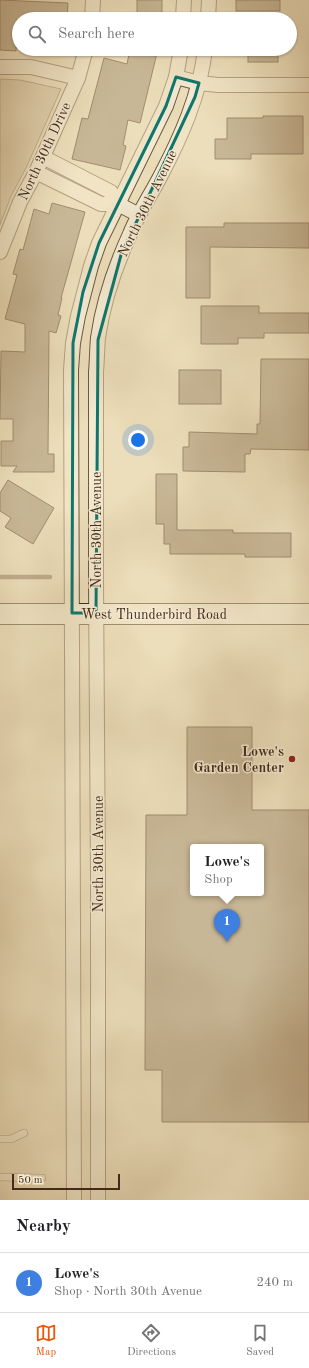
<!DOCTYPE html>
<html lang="en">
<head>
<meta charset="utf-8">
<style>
  body { margin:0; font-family:"Old Standard TT",serif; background:#f6f6f6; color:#202124 }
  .scale { position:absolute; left:12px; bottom:10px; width:108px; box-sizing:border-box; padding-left:4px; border:2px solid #452a17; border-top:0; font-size:11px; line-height:14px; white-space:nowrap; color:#452a17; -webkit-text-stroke:3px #f3ead2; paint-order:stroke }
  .you { position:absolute; left:138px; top:440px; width:14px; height:14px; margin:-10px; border:3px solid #fff; border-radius:50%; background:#1a73e8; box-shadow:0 0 0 6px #1a73e833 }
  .badge { display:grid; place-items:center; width:26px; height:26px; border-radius:50%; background:#ea580c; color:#fff; font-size:13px; font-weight:700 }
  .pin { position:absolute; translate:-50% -33px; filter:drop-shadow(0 1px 2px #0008) }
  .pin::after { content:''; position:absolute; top:21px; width:14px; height:12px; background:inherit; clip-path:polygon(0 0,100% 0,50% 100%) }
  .popup { position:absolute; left:190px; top:844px; width:74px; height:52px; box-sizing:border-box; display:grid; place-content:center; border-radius:4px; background:#fff; filter:drop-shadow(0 1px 3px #0005); font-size:13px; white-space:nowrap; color:#757577 }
  .popup b { font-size:15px; color:#202124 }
  .popup::after { content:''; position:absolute; left:50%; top:100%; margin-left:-8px; border:8px solid transparent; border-top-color:#fff }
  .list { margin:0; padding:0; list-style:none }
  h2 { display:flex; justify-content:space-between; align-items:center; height:52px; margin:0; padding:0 16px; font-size:17px }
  h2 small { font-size:13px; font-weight:400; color:#757577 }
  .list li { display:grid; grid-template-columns:26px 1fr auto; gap:12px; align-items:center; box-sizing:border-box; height:60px; padding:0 16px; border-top:1px solid #e0e0e0 }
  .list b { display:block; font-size:15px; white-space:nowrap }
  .list p { margin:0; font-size:13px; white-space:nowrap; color:#757577 }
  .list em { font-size:13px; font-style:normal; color:#757577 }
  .icon { flex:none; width:22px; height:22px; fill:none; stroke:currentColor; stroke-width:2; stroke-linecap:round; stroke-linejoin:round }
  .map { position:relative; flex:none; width:309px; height:1200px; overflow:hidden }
  .search { position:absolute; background:#fff; box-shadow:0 1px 3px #0004; left:12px; right:12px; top:12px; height:44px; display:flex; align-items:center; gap:10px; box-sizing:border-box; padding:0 14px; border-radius:22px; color:#757577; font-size:15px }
  .sheet { height:112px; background:#fff }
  nav { display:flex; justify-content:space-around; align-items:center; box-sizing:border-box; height:56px; border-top:1px solid #e0e0e0; background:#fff; font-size:11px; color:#757577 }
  nav a { display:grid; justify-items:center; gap:2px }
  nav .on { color:#ea580c }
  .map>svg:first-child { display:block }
  .green { fill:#d0bf9e; stroke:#8a745a }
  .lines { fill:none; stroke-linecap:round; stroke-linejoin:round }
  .stream { stroke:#877158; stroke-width:4.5 }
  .building { fill:#9c886c; stroke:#452a17; fill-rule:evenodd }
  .lane-casing { stroke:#6f5740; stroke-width:8 }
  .street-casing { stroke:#6f5740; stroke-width:16 }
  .secondary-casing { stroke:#452a17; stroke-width:22 }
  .lane { stroke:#f3ead2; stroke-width:7 }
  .street { stroke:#f3ead2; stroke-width:14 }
  .secondary { stroke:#f3ead2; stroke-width:20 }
  .marked { fill:none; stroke:#0f766e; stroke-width:3; stroke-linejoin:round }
  .poi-dot { fill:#8f2418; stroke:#f3ead2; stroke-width:1.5 }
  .labels { text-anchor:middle; stroke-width:3; stroke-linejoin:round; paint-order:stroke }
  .street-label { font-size:14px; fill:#452a17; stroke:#f3ead2 }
  .poi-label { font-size:14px; font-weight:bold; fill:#452a17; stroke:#f3ead2; text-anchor:end }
</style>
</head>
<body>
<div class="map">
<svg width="309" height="1200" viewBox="0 0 309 1200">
  <rect width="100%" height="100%" fill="#ecdeba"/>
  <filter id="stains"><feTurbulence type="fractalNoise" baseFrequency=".005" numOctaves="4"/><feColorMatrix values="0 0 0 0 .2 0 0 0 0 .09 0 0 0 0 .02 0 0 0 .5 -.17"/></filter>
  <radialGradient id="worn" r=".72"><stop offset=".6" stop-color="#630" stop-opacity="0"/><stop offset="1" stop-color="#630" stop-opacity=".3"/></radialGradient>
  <path class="green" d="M0 79 20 80 61 89 27 166 11 196 0 225Z"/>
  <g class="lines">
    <path class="stream" d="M0 577H50"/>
  </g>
  <g class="building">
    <path d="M0 0 68 3 67 19H19V27H17L16 51 0 50Z"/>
    <rect x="137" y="0" width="25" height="19"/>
    <rect x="236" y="0" width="44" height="11"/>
    <path d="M130 49H158L140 123 128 120 123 145 126 146 120 170 72 159 82 118 88 119 104 58 127 64Z"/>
    <rect x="248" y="49" width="30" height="13"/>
    <path d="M263 116H303V154H251V159H215V139H227V118H263Z"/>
    <path d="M52 203 85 212 61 298H62L58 315 61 316 56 333 49 331 48 454H54V472H13L17 466H1V441H13V419H0L1 351 25 352V324L5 319 17 275 13 274 20 249 23 250 34 209 49 214Z"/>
    <path d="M224 223H309V248L210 247V298H186V227H224Z"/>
    <path d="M201 306H259V313H309V333H264V338H238V344H201Z"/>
    <path d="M261 359H309V450L251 449 250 454H245V472L183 471V447H189V432L257 434V424H260Z"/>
    <rect x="179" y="370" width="42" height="34"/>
    <path d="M156 474H177V530H233V533H291V557H245V554H170V544H164V524H156Z"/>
    <path d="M8 480 54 508 33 544 5 527 11 518 0 511V493Z"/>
    <path d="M187 727H252V810H309V1122H162V1070H145L146 815H187ZM193 847H261V893H193Z"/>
  </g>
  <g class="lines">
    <defs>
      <g id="lane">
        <path d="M0 1139H11L24 1133"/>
        <path d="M0 1177 42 1178"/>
      </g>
      <g id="street">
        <path d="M92 19 93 0"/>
        <path d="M183 19 184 0"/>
        <path d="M208 19 209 0"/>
        <path d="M0 67H31L78 78"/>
        <path d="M176 77 199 83 218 85H309"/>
        <path d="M43 157 111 192 118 204"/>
        <path d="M36 172 101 204H118L139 215"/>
        <path d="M0 252 20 202 36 172 78 78 86 49"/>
        <path d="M74 1200 71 370 73 343 78 316 91 266 99 243 166 106 176 77 181 49"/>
        <path d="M98 1200V875L96 581V372C97 361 97 349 98 338 103 302 115 267 130 234 138 214 150 196 160 177 181 137 200 95 205 49"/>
      </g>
      <path id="secondary" d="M0 614H309"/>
    </defs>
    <use href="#lane" class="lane-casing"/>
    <use href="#street" class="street-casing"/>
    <use href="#secondary" class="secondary-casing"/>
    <use href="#lane" class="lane"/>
    <use href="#street" class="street"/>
    <use href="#secondary" class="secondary"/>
  </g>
  <path d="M0 0H309V1200H0ZM176 77 199 83 195 97 121 255 98 340 96 613H72L73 343 83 292 99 243 166 106Z" fill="#ecdeba" fill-opacity=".55" fill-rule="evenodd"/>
  <path class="marked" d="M176 77 199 83 195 97 121 255 98 340 96 613H72L73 343 83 292 99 243 166 106Z"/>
  <circle class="poi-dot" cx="292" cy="759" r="4"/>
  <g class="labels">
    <g class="street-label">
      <text transform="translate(44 151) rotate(-65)" y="5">North 30th Drive</text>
      <text transform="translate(147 203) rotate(-64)" y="5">North 30th Avenue</text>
      <text transform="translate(96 530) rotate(-90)" y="5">North 30th Avenue</text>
      <text x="154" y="619">West Thunderbird Road</text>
      <text transform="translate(98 854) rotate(-90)" y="5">North 30th Avenue</text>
    </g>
    <g class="poi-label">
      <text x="284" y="756">Lowe's<tspan x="284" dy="16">Garden Center</tspan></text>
    </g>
  </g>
  <rect width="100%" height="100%" filter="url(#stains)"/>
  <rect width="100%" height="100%" fill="url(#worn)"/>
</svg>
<div class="scale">50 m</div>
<div class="you"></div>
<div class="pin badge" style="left:227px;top:942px;background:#3f7fe0">1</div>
<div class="popup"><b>Lowe's</b>Shop</div>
<div class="search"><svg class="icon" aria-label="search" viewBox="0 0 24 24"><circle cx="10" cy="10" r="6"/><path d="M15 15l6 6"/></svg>Search here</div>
</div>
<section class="sheet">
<h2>Nearby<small></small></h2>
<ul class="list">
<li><span class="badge" style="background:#3f7fe0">1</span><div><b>Lowe's</b><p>Shop · North 30th Avenue</p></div><em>240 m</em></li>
</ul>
</section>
<nav>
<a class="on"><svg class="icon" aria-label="map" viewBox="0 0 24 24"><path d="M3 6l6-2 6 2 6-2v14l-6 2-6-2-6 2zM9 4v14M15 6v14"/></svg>Map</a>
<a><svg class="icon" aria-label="directions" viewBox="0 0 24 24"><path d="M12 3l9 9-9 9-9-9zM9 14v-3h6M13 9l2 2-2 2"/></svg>Directions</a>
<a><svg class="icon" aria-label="saved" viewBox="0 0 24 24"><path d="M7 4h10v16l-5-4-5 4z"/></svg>Saved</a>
</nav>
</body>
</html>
